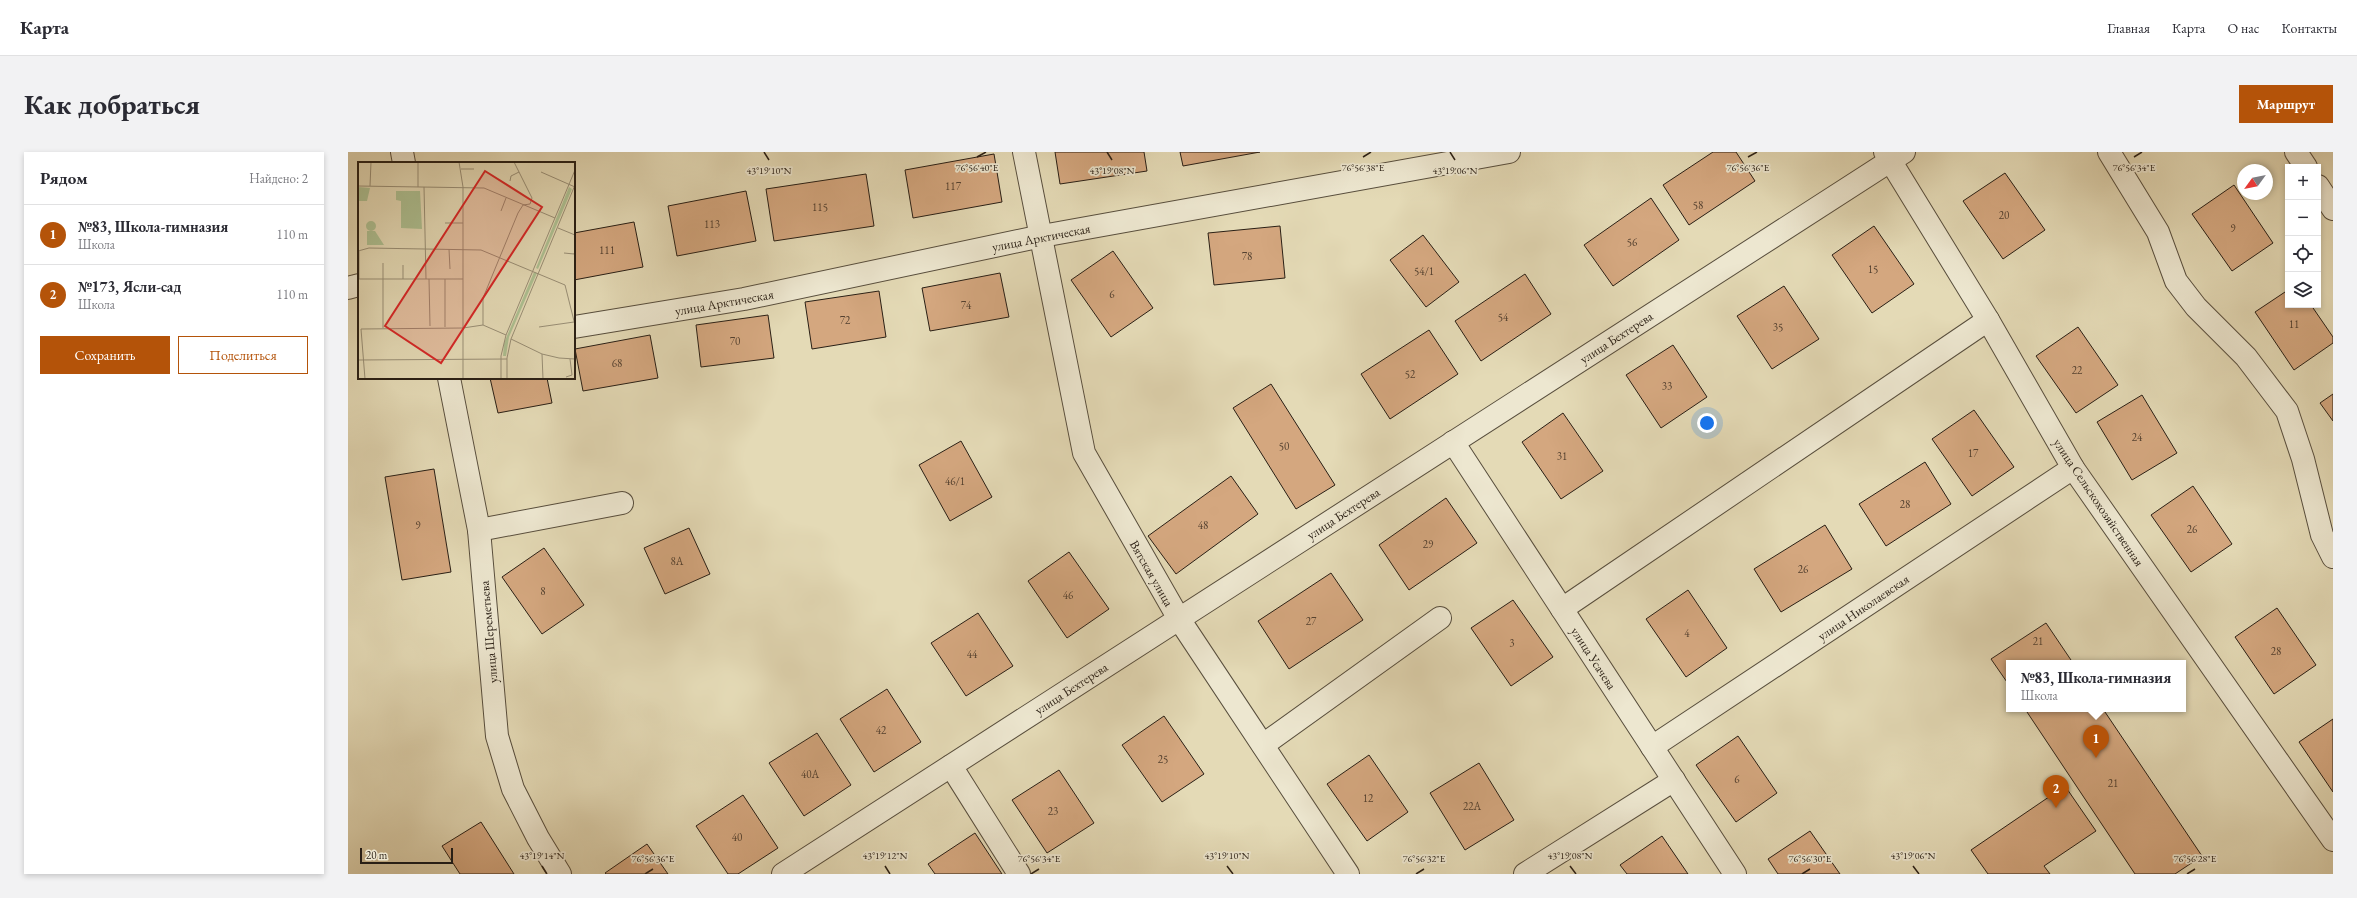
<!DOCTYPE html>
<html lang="ru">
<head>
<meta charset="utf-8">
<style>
  body { margin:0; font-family:"EB Garamond",serif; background:#f2f2f3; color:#2b2b33 }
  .controls { position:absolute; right:12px; top:12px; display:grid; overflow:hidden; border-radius:0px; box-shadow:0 2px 6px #0003 }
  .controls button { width:36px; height:36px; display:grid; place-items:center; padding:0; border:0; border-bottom:1px solid #e1e1e2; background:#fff; color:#2b2b33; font:20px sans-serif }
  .compass { position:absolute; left:1889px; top:12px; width:36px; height:36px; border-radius:50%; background:#fff; box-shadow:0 2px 6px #0003; rotate:237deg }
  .scale { position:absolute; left:12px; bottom:10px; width:93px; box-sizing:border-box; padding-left:4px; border:2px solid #291f15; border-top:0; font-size:11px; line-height:14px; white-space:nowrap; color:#291f15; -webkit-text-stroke:3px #ede7d0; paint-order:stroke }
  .you { position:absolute; left:1359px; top:271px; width:14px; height:14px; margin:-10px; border:3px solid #fff; border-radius:50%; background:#1a73e8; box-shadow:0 0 0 6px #1a73e833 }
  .badge { display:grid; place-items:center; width:26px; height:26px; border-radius:50%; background:#b45309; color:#fff; font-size:13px; font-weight:700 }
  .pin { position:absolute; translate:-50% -33px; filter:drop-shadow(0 1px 2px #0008) }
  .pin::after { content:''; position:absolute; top:21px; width:14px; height:12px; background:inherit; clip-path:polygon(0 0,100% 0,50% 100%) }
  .popup { position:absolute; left:1658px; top:508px; width:180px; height:52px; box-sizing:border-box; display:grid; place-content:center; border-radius:0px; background:#fff; filter:drop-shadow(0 1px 3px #0005); font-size:13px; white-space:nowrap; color:#7c7c81 }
  .popup b { font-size:15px; color:#2b2b33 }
  .popup::after { content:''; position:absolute; left:50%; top:100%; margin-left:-8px; border:8px solid transparent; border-top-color:#fff }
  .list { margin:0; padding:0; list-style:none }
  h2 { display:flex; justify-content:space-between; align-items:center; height:52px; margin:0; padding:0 16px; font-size:17px }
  h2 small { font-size:13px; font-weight:400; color:#7c7c81 }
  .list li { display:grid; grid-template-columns:26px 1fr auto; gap:12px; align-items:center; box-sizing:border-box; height:60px; padding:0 16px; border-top:1px solid #e1e1e2 }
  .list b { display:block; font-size:15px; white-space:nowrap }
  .list p { margin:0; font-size:13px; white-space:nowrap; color:#7c7c81 }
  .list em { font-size:13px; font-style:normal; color:#7c7c81 }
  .actions { display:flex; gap:8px; padding:12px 16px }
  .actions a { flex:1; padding:9px 0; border:1px solid #b45309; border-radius:0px; text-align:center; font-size:14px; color:#b45309 }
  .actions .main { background:#b45309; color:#fff }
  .icon { flex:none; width:22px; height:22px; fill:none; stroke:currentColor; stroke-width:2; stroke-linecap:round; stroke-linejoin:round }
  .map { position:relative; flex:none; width:1985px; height:722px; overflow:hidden; border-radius:0px }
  header { display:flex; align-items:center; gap:24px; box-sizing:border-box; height:56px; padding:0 20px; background:#fff; border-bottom:1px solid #e1e1e2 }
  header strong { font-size:19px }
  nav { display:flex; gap:22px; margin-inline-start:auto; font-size:14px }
  .intro { display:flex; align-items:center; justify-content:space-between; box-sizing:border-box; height:96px; padding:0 24px }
  h1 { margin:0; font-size:28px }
  .button { padding:10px 18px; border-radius:0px; background:#b45309; color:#fff; font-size:14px; font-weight:700 }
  main { display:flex; gap:24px; padding:0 24px }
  aside { flex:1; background:#fff; border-radius:0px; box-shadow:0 2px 6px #0003 }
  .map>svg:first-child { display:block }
  .building { fill:#d4a77f; stroke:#291f15 }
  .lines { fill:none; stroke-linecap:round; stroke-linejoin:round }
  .minor-casing { stroke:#584e3d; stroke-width:24 }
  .minor { stroke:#ede7d0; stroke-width:22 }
  .ticks { fill:none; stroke:#291f15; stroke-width:1.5 }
  .labels { text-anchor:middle; stroke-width:3.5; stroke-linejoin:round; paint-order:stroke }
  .number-label { font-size:11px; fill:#544130 }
  .street-label { font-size:13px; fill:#291f15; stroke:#ede7d0 }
  .inset-road { fill:none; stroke:#998f76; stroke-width:1 }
  .view { fill:#d62828; fill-opacity:0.15; stroke:#d62828; stroke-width:2 }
  .inset-edge { fill:none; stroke:#291f15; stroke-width:2 }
  .ticks-label { font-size:10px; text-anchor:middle; fill:#291f15; stroke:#ede7d0; stroke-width:3.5; stroke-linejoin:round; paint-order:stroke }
</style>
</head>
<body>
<header>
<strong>Карта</strong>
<nav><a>Главная</a><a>Карта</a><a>О нас</a><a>Контакты</a></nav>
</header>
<div class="intro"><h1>Как добраться</h1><a class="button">Маршрут</a></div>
<main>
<aside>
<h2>Рядом<small>Найдено: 2</small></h2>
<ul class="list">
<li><span class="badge">1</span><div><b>№83, Школа-гимназия</b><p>Школа</p></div><em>110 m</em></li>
<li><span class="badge">2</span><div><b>№173, Ясли-сад</b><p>Школа</p></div><em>110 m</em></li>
</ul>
<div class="actions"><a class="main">Сохранить</a><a>Поделиться</a></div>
</aside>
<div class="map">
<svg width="1985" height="722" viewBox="0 0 1985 722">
  <rect width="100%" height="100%" fill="#e4dab6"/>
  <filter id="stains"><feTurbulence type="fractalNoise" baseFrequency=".005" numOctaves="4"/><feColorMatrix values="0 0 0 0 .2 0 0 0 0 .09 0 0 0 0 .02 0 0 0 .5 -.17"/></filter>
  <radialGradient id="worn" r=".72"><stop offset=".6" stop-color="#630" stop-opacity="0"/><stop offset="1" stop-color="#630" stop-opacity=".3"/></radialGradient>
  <g class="building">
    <path d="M707 0H796L799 19 712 32Z"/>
    <path d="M832 0H912L835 14Z"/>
    <path d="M1365 0H1388L1407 29 1341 73 1315 33Z"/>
    <path d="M646 2 654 50 565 66 557 18Z"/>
    <path d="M1657 21 1697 78 1655 107 1615 49Z"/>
    <path d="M518 22 526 74 426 89 418 37Z"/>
    <path d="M1886 33 1925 91 1884 119 1844 62Z"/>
    <path d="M398 39 408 89 329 104 320 54Z"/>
    <path d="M1303 46 1331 88 1265 134 1236 93Z"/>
    <path d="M286 70 295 115 226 128V81Z"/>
    <path d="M932 74 937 126 866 133 860 81Z"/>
    <path d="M1526 74 1566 132 1524 161 1484 103Z"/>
    <path d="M1075 83 1111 130 1078 155 1042 108Z"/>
    <path d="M765 99 805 156 763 185 723 128Z"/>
    <path d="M652 121 661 165 582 179 574 136Z"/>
    <path d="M1177 122 1203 162 1133 209 1107 169Z"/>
    <path d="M1436 134 1471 187 1424 217 1389 164Z"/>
    <path d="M1940 138V153H1963L1985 185V191L1946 218 1907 160Z"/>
    <path d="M531 139 538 185 464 197 457 150Z"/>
    <path d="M420 163 426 206 353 215 348 173Z"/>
    <path d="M1730 175 1770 233 1728 261 1688 204Z"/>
    <path d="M1081 178 1110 222 1042 267 1013 222Z"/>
    <path d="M302 183 310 226 235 239 227 197Z"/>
    <path d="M1325 193 1359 245 1313 276 1278 223Z"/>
    <path d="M142 226H199L204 251 150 261Z"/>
    <path d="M923 232 987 333 948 357 885 256Z"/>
    <path d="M1985 242V269L1972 251Z"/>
    <path d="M1794 243 1829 301 1784 328 1749 270Z"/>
    <path d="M1626 258 1666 315 1624 344 1584 287Z"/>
    <path d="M1215 261 1255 319 1213 347 1174 290Z"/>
    <path d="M613 289 644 345 602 369 571 313Z"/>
    <path d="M1577 310 1603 352 1538 394 1511 352Z"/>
    <path d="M86 317 103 420 54 428 37 325Z"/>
    <path d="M883 324 910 362 828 422 800 384Z"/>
    <path d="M1845 334 1884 392 1843 420 1803 363Z"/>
    <path d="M1098 346 1129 391 1061 438 1031 393Z"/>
    <path d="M1477 373 1504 417 1433 460 1406 417Z"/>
    <path d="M341 376 362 422 317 442 296 396Z"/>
    <path d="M196 396 236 453 194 482 154 425Z"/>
    <path d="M721 400 761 457 719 486 680 429Z"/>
    <path d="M983 421 1015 468 941 517 910 469Z"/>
    <path d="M1340 438 1379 496 1338 525 1298 467Z"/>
    <path d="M1165 448 1205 505 1163 534 1123 476Z"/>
    <path d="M1929 456 1968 513 1926 542 1887 485Z"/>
    <path d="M630 461 665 514 618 544 583 491Z"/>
    <path d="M1698 471 1725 511H1661V533L1643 507Z"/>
    <path d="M539 537 573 590 526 620 492 567Z"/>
    <path d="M1677 557H1755L1854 704 1827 722H1787Z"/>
    <path d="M816 564 856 622 814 650 774 593Z"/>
    <path d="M1985 567V640L1951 590Z"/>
    <path d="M469 581 503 633 456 664 421 611Z"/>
    <path d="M1390 584 1429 641 1388 670 1348 613Z"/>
    <path d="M1021 603 1060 660 1019 689 979 632Z"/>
    <path d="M1131 611 1166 668 1117 698 1082 641Z"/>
    <path d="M711 618 746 671 699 701 664 648Z"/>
    <path d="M1717 634 1748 679 1696 714 1702 722H1640L1623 698Z"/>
    <path d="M395 643 430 696 390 722H380L348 674Z"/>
    <path d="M133 670 166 722H112L94 694Z"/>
    <path d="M1462 679 1492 722H1430L1420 707Z"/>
    <path d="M627 681 654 722H587L580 712Z"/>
    <path d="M1314 684 1340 722H1279L1272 713Z"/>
    <path d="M299 692 320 722H258L257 721Z"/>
  </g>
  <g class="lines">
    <defs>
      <g id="minor">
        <path d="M54 0 56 11"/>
        <path d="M676 0 736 301 831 467 1000 722"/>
        <path d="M1537 0 1640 168 1725 316 1985 688"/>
        <path d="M1761 0 1810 80 1828 129 1848 155 1898 205 1939 259 1955 307 1974 383 1985 405"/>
        <path d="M1948 0 1958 15"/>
        <path d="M1970 34 1985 57"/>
        <path d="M0 136 11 133"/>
        <path d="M226 175 396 147 694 84 1161 0"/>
        <path d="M101 226 131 378 149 584 165 637 190 686 212 722"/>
        <path d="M1105 290 1387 722"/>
        <path d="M131 378 274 351"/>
        <path d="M1214 457 1640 168"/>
        <path d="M915 593 1092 466"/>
        <path d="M1304 595 1725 316"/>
        <path d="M603 614 671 722"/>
        <path d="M435 722 1556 0"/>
        <path d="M1177 722 1326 628"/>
      </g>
    </defs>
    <use href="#minor" class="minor-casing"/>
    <use href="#minor" class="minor"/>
  </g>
  <path class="ticks" d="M416 0 421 8M759 0 764 8M1102 0 1107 8M629 5 638 0M1015 5 1023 0M1400 5 1409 0M1786 5 1794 0M194 714 199 722M537 714 542 722M879 714 885 722M1222 714 1228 722M1565 714 1571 722M297 722 305 717M683 722 691 717M1068 722 1076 717M1454 722 1462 717M1839 722 1847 717"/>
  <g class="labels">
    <g class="number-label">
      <text x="605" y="38">117</text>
      <text x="1350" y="57">58</text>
      <text x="472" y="59">115</text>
      <text x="1656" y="67">20</text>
      <text x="364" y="76">113</text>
      <text x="1885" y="80">9</text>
      <text x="1284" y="94">56</text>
      <text x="259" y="102">111</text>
      <text x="899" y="108">78</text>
      <text x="1525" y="121">15</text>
      <text x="1076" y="123">54/1</text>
      <text x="764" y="146">6</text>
      <text x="618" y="157">74</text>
      <text x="1155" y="169">54</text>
      <text x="497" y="172">72</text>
      <text x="1946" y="176">11</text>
      <text x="1430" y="179">35</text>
      <text x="387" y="193">70</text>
      <text x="269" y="215">68</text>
      <text x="1729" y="222">22</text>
      <text x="1062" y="226">52</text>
      <text x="1319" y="238">33</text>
      <text x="1789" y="289">24</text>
      <text x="936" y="298">50</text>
      <text x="1625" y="305">17</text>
      <text x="1214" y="308">31</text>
      <text x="607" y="333">46/1</text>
      <text x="1557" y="356">28</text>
      <text x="70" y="377">9</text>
      <text x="855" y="377">48</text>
      <text x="1844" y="381">26</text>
      <text x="1080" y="396">29</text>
      <text x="329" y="413">8А</text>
      <text x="1455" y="421">26</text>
      <text x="195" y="443">8</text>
      <text x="720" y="447">46</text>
      <text x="963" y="473">27</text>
      <text x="1339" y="485">4</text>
      <text x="1690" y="493">21</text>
      <text x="1164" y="495">3</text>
      <text x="1928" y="503">28</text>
      <text x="624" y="506">44</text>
      <text x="533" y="582">42</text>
      <text x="815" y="611">25</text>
      <text x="462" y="626">40А</text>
      <text x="1389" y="631">6</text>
      <text x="1765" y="635">21</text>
      <text x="1020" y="650">12</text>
      <text x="1124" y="658">22А</text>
      <text x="705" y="663">23</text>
      <text x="389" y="689">40</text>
    </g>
    <g class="street-label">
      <text transform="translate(693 85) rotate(-11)" y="5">улица Арктическая</text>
      <text transform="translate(376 150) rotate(-10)" y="5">улица Арктическая</text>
      <text transform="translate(1268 185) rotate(-33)" y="5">улица Бехтерева</text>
      <text transform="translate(1751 350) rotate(56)" y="5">улица Сельскохозяйственная</text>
      <text transform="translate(995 361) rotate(-33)" y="5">улица Бехтерева</text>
      <text transform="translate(804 421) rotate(60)" y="5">Вятская улица</text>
      <text transform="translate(1515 455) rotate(-34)" y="5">улица Николаевская</text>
      <text transform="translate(140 480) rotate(-95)" y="5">улица Шереметьева</text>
      <text transform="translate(1246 506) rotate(57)" y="5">улица Усачева</text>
      <text transform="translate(723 536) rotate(-33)" y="5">улица Бехтерева</text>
    </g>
  </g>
  <g transform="translate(10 10)">
    <rect width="217" height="217" fill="#e4dab6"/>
    <path d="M0 25 12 26 9 39H0ZM211 25 214 27 180 107 178 106ZM38 29H62L64 67 43 66V39L38 38ZM8 64a5 5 0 1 1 10 0a5 5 0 1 1-10 0ZM9 69H17L26 83H9ZM176 110 179 111 151 175 148 194H145L146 181Z" fill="#aec193"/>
    <path class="inset-road" d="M60 0V25M101 0 105 25V217M103 7H116M183 10 217 25M152 19 153 14 161 10M0 24 126 26 197 56M12 24 13 0M66 25 68 117M143 49 148 36M87 61H105M200 66 217 73M91 87 92 107M0 89 11 86 123 88 207 123 217 163M1 89V117M206 91 216 92 217 89M45 103V117M0 117H105M71 117 72 164M87 117V165M125 163V136L160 51 165 43 172 42 174 36 156 0M181 165 216 160M25 166V101M153 177 184 192 201 196 217 197M184 192 185 217M0 198 149 197M208 215 214 213 212 197M7 217 3 167 105 166 125 163 148 173M143 217V194L148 173 217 8M149 217V196L153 177 217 23"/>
    <path class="view" d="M127 9 184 45 83 201 27 164Z"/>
    <rect width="217" height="217" class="inset-edge"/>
  </g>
  <g class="ticks-label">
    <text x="629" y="19">76°56'40"E</text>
    <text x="1015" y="19">76°56'38"E</text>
    <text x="1400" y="19">76°56'36"E</text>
    <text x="1786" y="19">76°56'34"E</text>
    <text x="421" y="22">43°19'10"N</text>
    <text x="764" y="22">43°19'08"N</text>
    <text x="1107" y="22">43°19'06"N</text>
    <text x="194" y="707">43°19'14"N</text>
    <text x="537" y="707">43°19'12"N</text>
    <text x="879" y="707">43°19'10"N</text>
    <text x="1222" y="707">43°19'08"N</text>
    <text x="1565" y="707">43°19'06"N</text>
    <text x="305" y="710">76°56'36"E</text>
    <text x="691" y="710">76°56'34"E</text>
    <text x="1076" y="710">76°56'32"E</text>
    <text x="1462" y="710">76°56'30"E</text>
    <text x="1847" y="710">76°56'28"E</text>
  </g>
  <rect width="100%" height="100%" filter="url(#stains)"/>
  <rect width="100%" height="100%" fill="url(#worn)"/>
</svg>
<div class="controls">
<button>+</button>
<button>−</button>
<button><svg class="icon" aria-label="locate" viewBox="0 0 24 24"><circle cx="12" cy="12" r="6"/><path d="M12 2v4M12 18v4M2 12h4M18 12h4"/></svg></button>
<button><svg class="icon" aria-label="layers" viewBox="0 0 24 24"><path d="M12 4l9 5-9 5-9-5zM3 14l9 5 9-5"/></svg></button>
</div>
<svg class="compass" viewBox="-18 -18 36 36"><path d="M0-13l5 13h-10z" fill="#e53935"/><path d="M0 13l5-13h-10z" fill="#7c7c81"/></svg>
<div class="scale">20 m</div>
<div class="you"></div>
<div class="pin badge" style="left:1748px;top:606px">1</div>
<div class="popup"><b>№83, Школа-гимназия</b>Школа</div>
<div class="pin badge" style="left:1708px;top:656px">2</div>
</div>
</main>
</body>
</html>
